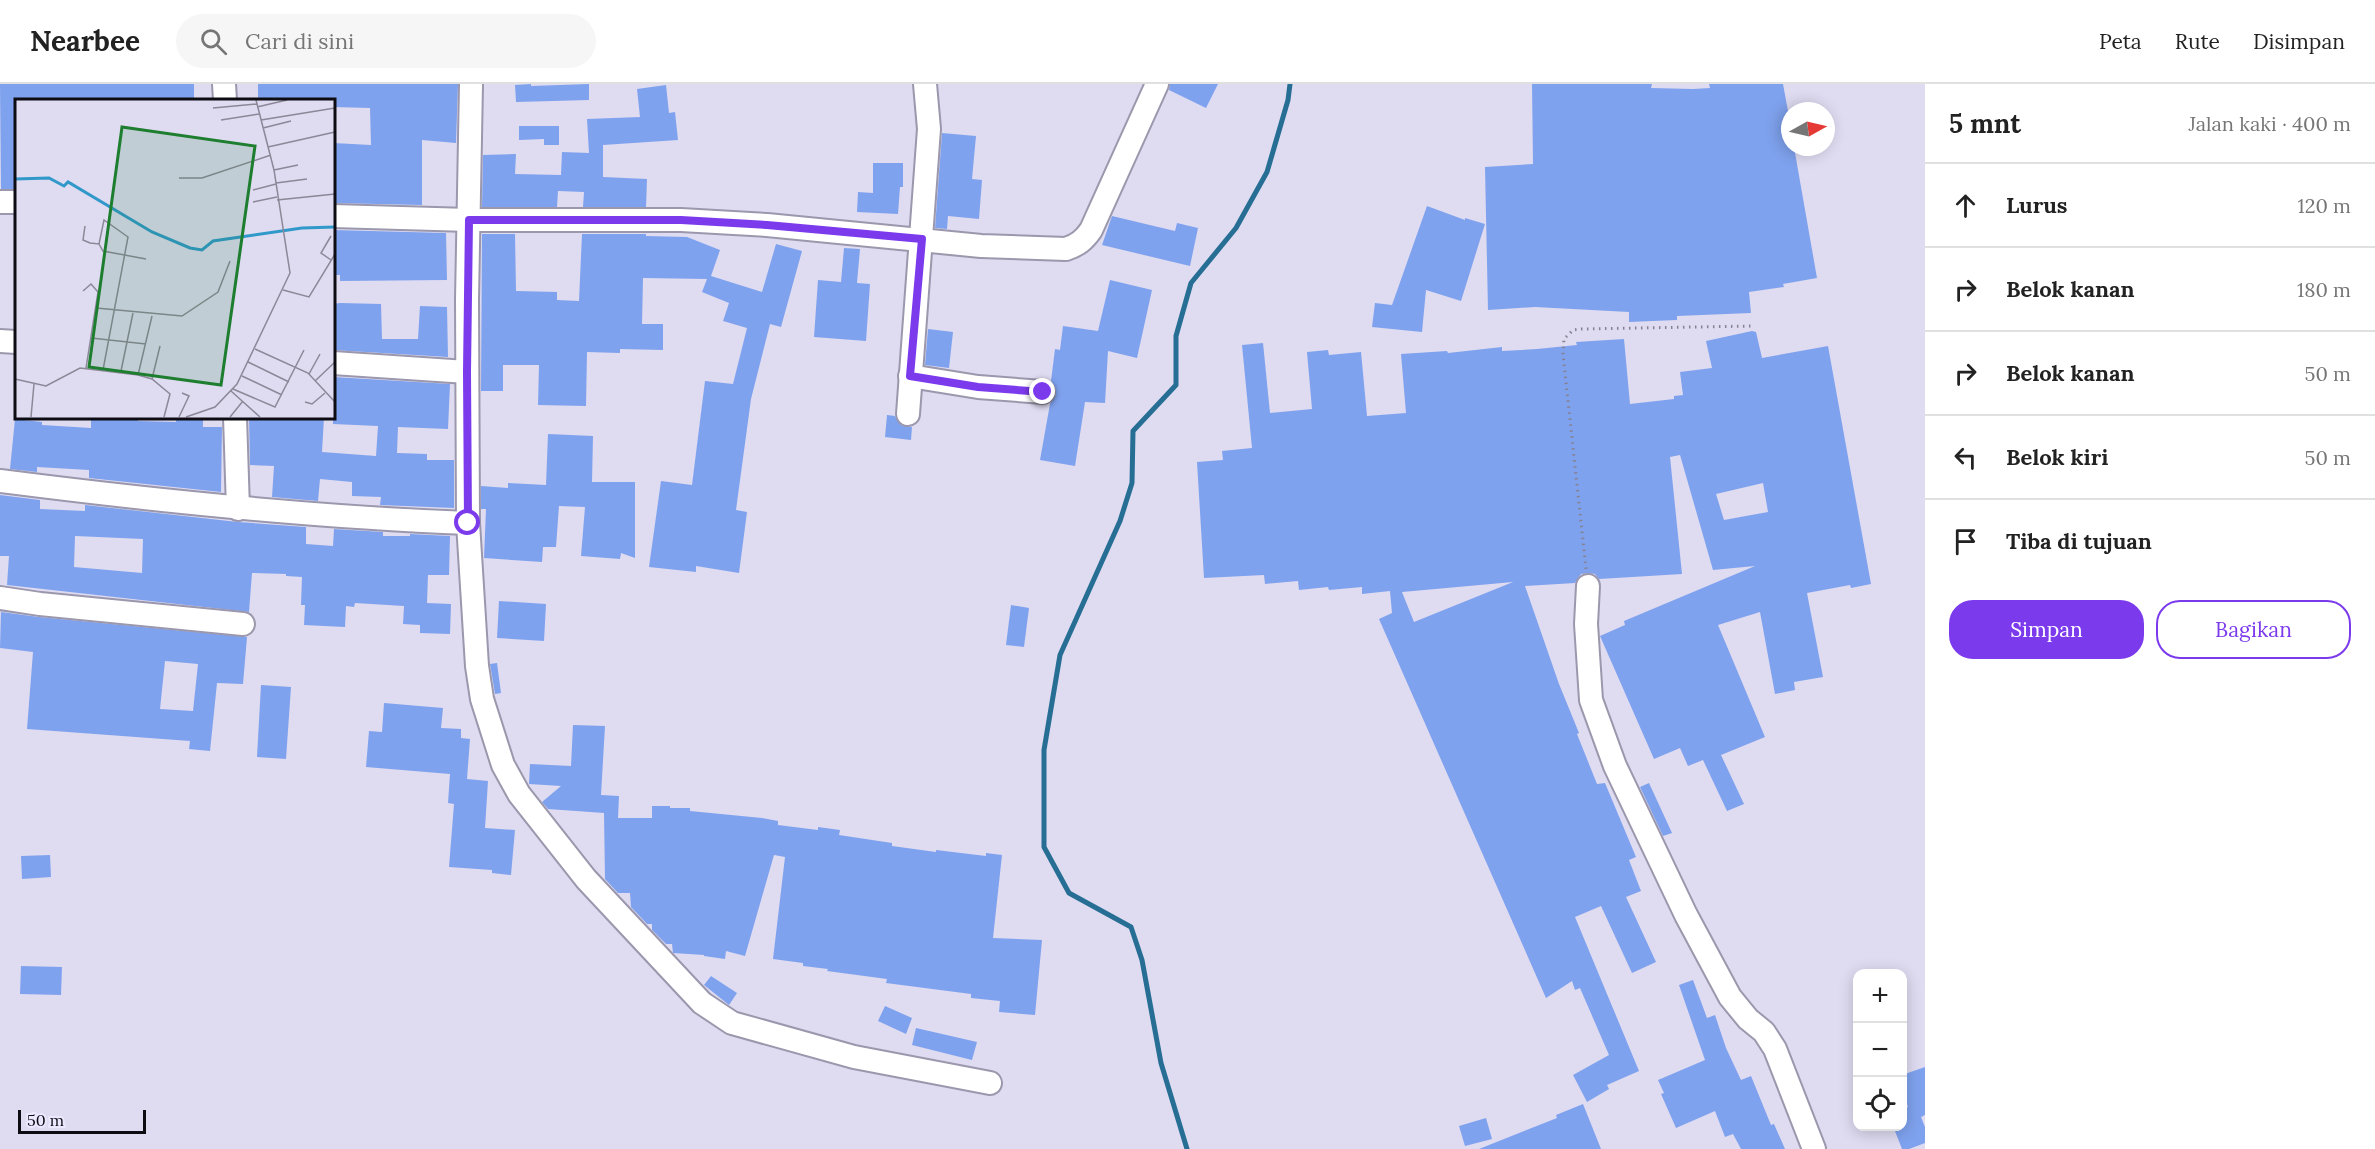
<!DOCTYPE html>
<html lang="id">
<head>
<meta charset="utf-8">
<style>
  body { margin:0; font-family:Lora,serif; background:#f6f6f6; color:#222 }
  .controls { position:absolute; right:18px; bottom:18px; display:grid; overflow:hidden; border-radius:12px; box-shadow:0 3px 15px #0003 }
  .controls button { width:54px; height:54px; display:grid; place-items:center; padding:0; border:0; border-bottom:2px solid #e0e0e0; background:#fff; color:#222; font:30px sans-serif }
  .compass { position:absolute; left:1781px; top:18px; width:54px; height:54px; border-radius:50%; background:#fff; box-shadow:0 3px 15px #0003; rotate:82deg }
  .scale { position:absolute; left:18px; bottom:15px; width:128px; box-sizing:border-box; padding-left:6px; border:3px solid #0d0c13; border-top:0; font-size:16px; line-height:21px; white-space:nowrap; color:#0d0c13; -webkit-text-stroke:4px #ece8ff; paint-order:stroke }
  .stop { position:absolute; width:18px; height:18px; margin:-14px; border:4px solid #7c3aed; border-radius:50%; background:#fff }
  .stop.end { background:#7c3aed; border-color:#fff; box-shadow:0 2px 6px #0008 }
  .list { margin:0; padding:0; list-style:none }
  h2 { display:flex; justify-content:space-between; align-items:center; height:78px; margin:0; padding:0 24px; font-size:26px }
  h2 small { font-size:20px; font-weight:400; color:#767676 }
  .list li { display:grid; grid-template-columns:39px 1fr auto; gap:18px; align-items:center; box-sizing:border-box; height:84px; padding:0 24px; border-top:2px solid #e0e0e0 }
  .list b { display:block; font-size:22px; white-space:nowrap }
  .list em { font-size:20px; font-style:normal; color:#767676 }
  .actions { display:flex; gap:12px; padding:18px 24px }
  .actions a { flex:1; padding:14px 0; border:2px solid #7c3aed; border-radius:24px; text-align:center; font-size:21px; color:#7c3aed }
  .actions .main { background:#7c3aed; color:#fff }
  .icon { flex:none; width:33px; height:33px; fill:none; stroke:currentColor; stroke-width:2; stroke-linecap:round; stroke-linejoin:round }
  .map { position:relative; flex:none; width:1925px; height:1065px; overflow:hidden }
  header { display:flex; align-items:center; gap:36px; box-sizing:border-box; height:84px; padding:0 30px; background:#fff; border-bottom:2px solid #e0e0e0 }
  header strong { font-size:28px }
  nav { display:flex; gap:33px; margin-inline-start:auto; font-size:21px }
  .search { width:420px; height:54px; background:#f6f6f6; display:flex; align-items:center; gap:15px; box-sizing:border-box; padding:0 21px; border-radius:33px; color:#767676; font-size:22px }
  main { display:flex }
  aside { flex:1; background:#fff }
  .map>svg:first-child { display:block }
  .lines { fill:none; stroke-linecap:round; stroke-linejoin:round }
  .stream { stroke:#266e93; stroke-width:5 }
  .building { fill:#7fa2ee; fill-rule:evenodd }
  .minor-casing { stroke:#9b97ac; stroke-width:26 }
  .path { stroke:#858292; stroke-width:3; stroke-dasharray:1.5 4.5; stroke-linecap:butt }
  .minor { stroke:#fff; stroke-width:22 }
  .route { stroke:#7c3aed; stroke-width:8 }
  .inset-river { fill:none; stroke:#3198ca; stroke-width:3 }
  .inset-road { fill:none; stroke:#8b8898; stroke-width:1.5 }
  .view { fill:#1e7e2f; fill-opacity:0.15; stroke:#1e7e2f; stroke-width:3 }
  .inset-edge { fill:none; stroke:#0d0c13; stroke-width:3 }
</style>
</head>
<body>
<header>
<strong>Nearbee</strong>
<div class="search"><svg class="icon" aria-label="search" viewBox="0 0 24 24"><circle cx="10" cy="10" r="6"/><path d="M15 15l6 6"/></svg>Cari di sini</div>
<nav><a>Peta</a><a>Rute</a><a>Disimpan</a></nav>
</header>
<main>
<div class="map">
<svg width="1925" height="1065" viewBox="0 0 1925 1065">
  <rect width="100%" height="100%" fill="#dfdbf1"/>
  <g class="lines">
    <path class="stream" d="M1187 1065 1161 979 1142 876 1131 843 1069 809 1044 763V666L1060 571 1120 437 1132 399 1133 347 1176 301V252L1191 199 1236 144 1267 88 1288 16 1290 0"/>
  </g>
  <g class="building">
    <path d="M0 0H194V16L17 15 16 105H1Z"/>
    <path d="M258 0H458L456 59 422 56V121L333 119V59L371 61 370 24 333 23V16H258Z"/>
    <path d="M531 0V2L589 0V16L516 18 515 1Z"/>
    <path d="M1170 0H1218L1206 24 1169 6Z"/>
    <path d="M1532 0H1652L1651 4 1693 5 1710 4 1709 0H1783L1790 38V63H1794L1817 194 1783 200 1784 203 1749 208 1751 229 1677 232V236L1629 238V228L1535 223 1488 226 1485 83 1533 80Z"/>
    <path d="M666 1 669 29 675 28 678 56 603 61V93L647 95 646 123H583L584 108 558 107 557 123H482L483 71 516 70 515 90 561 91 562 68 589 69 587 35 640 33 637 5Z"/>
    <path d="M519 42H559V61H544V55L519 56Z"/>
    <path d="M942 49 976 52 972 95 982 96 979 135 948 132 947 145 935 144Z"/>
    <path d="M873 79H903V103H900L898 130 857 128 858 108 873 109Z"/>
    <path d="M1427 122 1465 136V134L1485 140 1461 217 1426 206 1422 248 1372 243 1375 219 1392 221Z"/>
    <path d="M1112 132 1175 147 1177 139 1198 144 1190 182 1102 161Z"/>
    <path d="M333 146 446 149 447 196 340 197V191H333Z"/>
    <path d="M482 150H515L516 207 557 208V216L579 217 582 150H646V152L687 153 720 166 711 192 762 208 776 160 802 167 781 243 770 240 751 315 736 426 747 428 739 489 696 482V488L649 483 661 397 692 401 705 297 733 300 747 244 723 237 729 219 702 208 707 195 643 194 642 240H663V266L620 265V269L587 268 586 322 538 321 539 281H503V307H481Z"/>
    <path d="M844 164 860 165 857 199 870 200 866 257 814 253 818 196 841 198Z"/>
    <path d="M1110 196 1152 206 1137 274 1108 267 1105 319 1085 318 1075 382 1040 376 1050 320 1056 310 1055 303 1051 297 1055 265 1060 266 1063 242 1098 247Z"/>
    <path d="M340 219 381 220 382 255H418L420 222 447 223 448 273 333 266V220Z"/>
    <path d="M928 245 953 248 949 284 925 281Z"/>
    <path d="M1752 247 1756 248 1762 274 1828 262 1871 500 1851 504 1850 501 1807 509 1823 593 1794 598 1795 606 1775 610 1760 528 1718 541 1765 653 1721 671 1744 720 1727 727 1703 676 1688 682 1680 664 1654 675 1600 552 1625 541 1624 537 1755 482 1713 486 1680 371 1670 373 1682 490 1599 495 1595 490 1588 489 1581 490 1575 499 1525 502 1559 600 1579 649 1577 650 1597 700 1605 699 1636 773 1629 776 1641 807 1626 813 1656 878 1632 889 1601 822 1575 833 1639 987 1607 1001 1609 1005 1587 1018 1573 991 1609 971 1580 904 1575 906 1572 897 1546 914 1379 535 1392 529 1390 507 1362 510V503L1329 506 1328 503 1299 506 1298 497 1265 500 1264 491 1204 494 1197 378 1223 376 1222 367 1252 364 1242 261 1263 259 1270 329 1312 325 1307 268 1328 266 1329 271 1361 268 1367 332 1406 329 1401 270 1447 267 1448 269 1502 263V267L1537 265 1577 261 1576 258 1624 255 1630 320 1674 315V312L1683 311 1680 288 1712 284 1706 257ZM1763 399 1768 428 1724 436 1716 410ZM1513 498 1414 538 1402 508Z"/>
    <path d="M333 293 450 300 448 345 398 343 397 369 427 370V376H454V424L380 421 381 413 352 412V398L320 395 318 417 272 413 274 382 250 381 249 333H324L322 368 376 372 378 342 333 340Z"/>
    <path d="M887 331 895 332 901 341 912 343 911 356 885 353Z"/>
    <path d="M103 333H138V337L176 338V333H203V343H222L221 408 89 394V386L37 383V388L10 385 15 335 42 338V341L91 344V335H103Z"/>
    <path d="M548 350 593 352 592 398H635V474L621 469 620 475 581 472 585 423 559 422 556 463H543L542 478 484 474 486 425H481V402L508 404V399L546 401Z"/>
    <path d="M0 411 40 416V425L85 427V421L238 438 306 443V460L333 462 334 445 383 448V452H410V450L450 452 449 491H428L427 519 451 520 450 550 420 549V541L403 540 404 522 355 519 354 523 346 522 345 543 304 541 305 521H301L302 493 286 492V490L252 489 249 528 7 501 9 472H0ZM75 452 143 455 142 489 74 483Z"/>
    <path d="M499 517 546 520 544 557 497 554Z"/>
    <path d="M1011 521 1029 524 1024 563 1006 561Z"/>
    <path d="M1 528 39 533 247 553 243 600 217 599 210 667 189 665 190 657 27 645 33 568 0 564ZM165 577 198 580 193 627 160 625Z"/>
    <path d="M497 579 501 609 495 610 490 580Z"/>
    <path d="M261 601 291 603 286 675 257 673Z"/>
    <path d="M384 619 443 624 441 644 461 645V654L470 655 467 695 488 697 485 744 515 746 511 791 492 789V786L449 783 454 720 448 719 450 690 366 683 369 647 382 648Z"/>
    <path d="M573 641 605 642 601 711 619 712 618 734H652V722H670V724H690V727L762 734 778 737V741L818 746V743L840 746 839 751 892 759V762L936 768V766L986 772V769L1002 771 993 854 1042 856 1035 931 999 928 1000 917 971 914V910L886 899 887 895 827 887 828 885 803 882V879L773 875 785 773 774 771 745 872 726 867 725 875 704 872V871L673 869 672 860H666L652 846V840H647L631 823 630 809H618L605 795 604 729 548 725 542 718 561 702 529 700 530 680 571 682Z"/>
    <path d="M1649 699 1672 749 1663 752 1640 703Z"/>
    <path d="M50 771 51 793 22 795 21 772Z"/>
    <path d="M21 882 62 883 61 911 20 910Z"/>
    <path d="M711 892 737 909 729 921 704 901Z"/>
    <path d="M1693 896 1707 934 1715 931 1726 964 1741 996 1751 992 1771 1041 1774 1040 1785 1065H1741L1733 1050 1725 1053 1715 1027 1676 1044 1661 1010 1664 1009 1658 996 1705 976 1679 901Z"/>
    <path d="M885 922 912 934 906 950 878 937Z"/>
    <path d="M916 944 977 958 972 976 912 961Z"/>
    <path d="M1925 983V1031L1921 1033 1925 1043V1059L1909 1065H1902L1893 1042H1902V1025L1908 1023 1902 1006V991Z"/>
    <path d="M1583 1020 1601 1065H1479L1557 1034 1556 1031Z"/>
    <path d="M1486 1034 1492 1055 1465 1062 1459 1042Z"/>
  </g>
  <g class="lines">
    <defs>
      <g id="minor">
        <path d="M224 0 225 16"/>
        <path d="M471 0 467 216 468 439 477 582 482 615 503 681 519 710 586 795 702 919 732 939 854 973 990 999"/>
        <path d="M0 118H16"/>
        <path d="M333 132 469 136H681L767 141 981 162 1066 165C1078 161 1084 156 1091 146L1157 0"/>
        <path d="M0 257 16 258"/>
        <path d="M333 279 467 288"/>
        <path d="M910 292 978 303 1043 308"/>
        <path d="M908 330 929 45 925 0"/>
        <path d="M235 333 238 425"/>
        <path d="M0 397C156 417 311 433 468 439"/>
        <path d="M1588 502 1586 540 1591 616 1615 682 1686 831 1730 913 1748 935 1764 948 1775 965 1814 1065"/>
        <path d="M0 514 40 520 243 540"/>
      </g>
    </defs>
    <use href="#minor" class="minor-casing"/>
    <path class="path" d="M1586 485 1563 270 1564 255 1573 246 1582 245 1753 242"/>
    <use href="#minor" class="minor"/>
  </g>
  <g class="lines">
    <path class="route" d="M468 439 467 288 469 136H681L767 141 922 155 910 292 978 303 1043 308"/>
  </g>
  <g transform="translate(15 15)">
    <rect width="320" height="320" fill="#dfdbf1"/>
    <path class="inset-river" d="M0 80 34 79 49 87 53 83 137 133 175 149 187 151 198 142 287 129 320 128"/>
    <path class="inset-road" d="M242 8 272 1M198 9 242 5M206 21 244 15M246 21 320 9M248 29 276 22M253 48 320 33M259 71 283 66M164 79H187L256 56M261 84 292 80M238 91 261 85M262 101 320 95M238 103 262 98M70 127 68 141 75 144 84 145 89 121 113 138 88 271M316 137 306 154 316 161M84 145 88 152 131 160M268 191 294 198 320 155M68 192 76 185 83 193 71 269M81 209 167 217 203 193 215 162M76 239 131 245M240 250 293 274 320 303M233 263 274 283M106 272 118 214M294 275 305 255M123 276 137 217M227 277 267 296M0 280 31 287 65 269 123 276 137 280 155 295 149 318M137 280 145 247M300 282 320 263M218 290 260 308 289 251M216 292 245 318M290 303 297 305 310 294M16 318 19 285M164 318 174 297 167 294M171 318 200 308 222 285 275 174 259 71 241 1M215 318 228 302"/>
    <path class="view" d="M107 28 240 47 206 286 74 268Z"/>
    <rect width="320" height="320" class="inset-edge"/>
  </g>
</svg>
<div class="controls">
<button>+</button>
<button>−</button>
<button><svg class="icon" aria-label="locate" viewBox="0 0 24 24"><circle cx="12" cy="12" r="6"/><path d="M12 2v4M12 18v4M2 12h4M18 12h4"/></svg></button>
</div>
<svg class="compass" viewBox="-18 -18 36 36"><path d="M0-13l5 13h-10z" fill="#e53935"/><path d="M0 13l5-13h-10z" fill="#767676"/></svg>
<div class="scale">50 m</div>
<div class="stop" style="left:468px;top:439px"></div>
<div class="stop end" style="left:1043px;top:308px"></div>
</div>
<aside>
<h2>5 mnt<small>Jalan kaki · 400 m</small></h2>
<ul class="list">
<li><svg class="icon" aria-label="ahead" viewBox="0 0 24 24"><path d="M12 20V5M6 11l6-6 6 6"/></svg><div><b>Lurus</b></div><em>120 m</em></li>
<li><svg class="icon" aria-label="right" viewBox="0 0 24 24"><path d="M7 20v-9h11M14 6l5 5-5 5"/></svg><div><b>Belok kanan</b></div><em>180 m</em></li>
<li><svg class="icon" aria-label="right" viewBox="0 0 24 24"><path d="M7 20v-9h11M14 6l5 5-5 5"/></svg><div><b>Belok kanan</b></div><em>50 m</em></li>
<li><svg class="icon" aria-label="left" viewBox="0 0 24 24"><path d="M17 20v-9H6M10 6l-5 5 5 5"/></svg><div><b>Belok kiri</b></div><em>50 m</em></li>
<li><svg class="icon" aria-label="arrive" viewBox="0 0 24 24"><path d="M6 21V4h12l-3 4 3 4H6"/></svg><div><b>Tiba di tujuan</b></div></li>
</ul>
<div class="actions"><a class="main">Simpan</a><a>Bagikan</a></div>
</aside>
</main>
</body>
</html>
